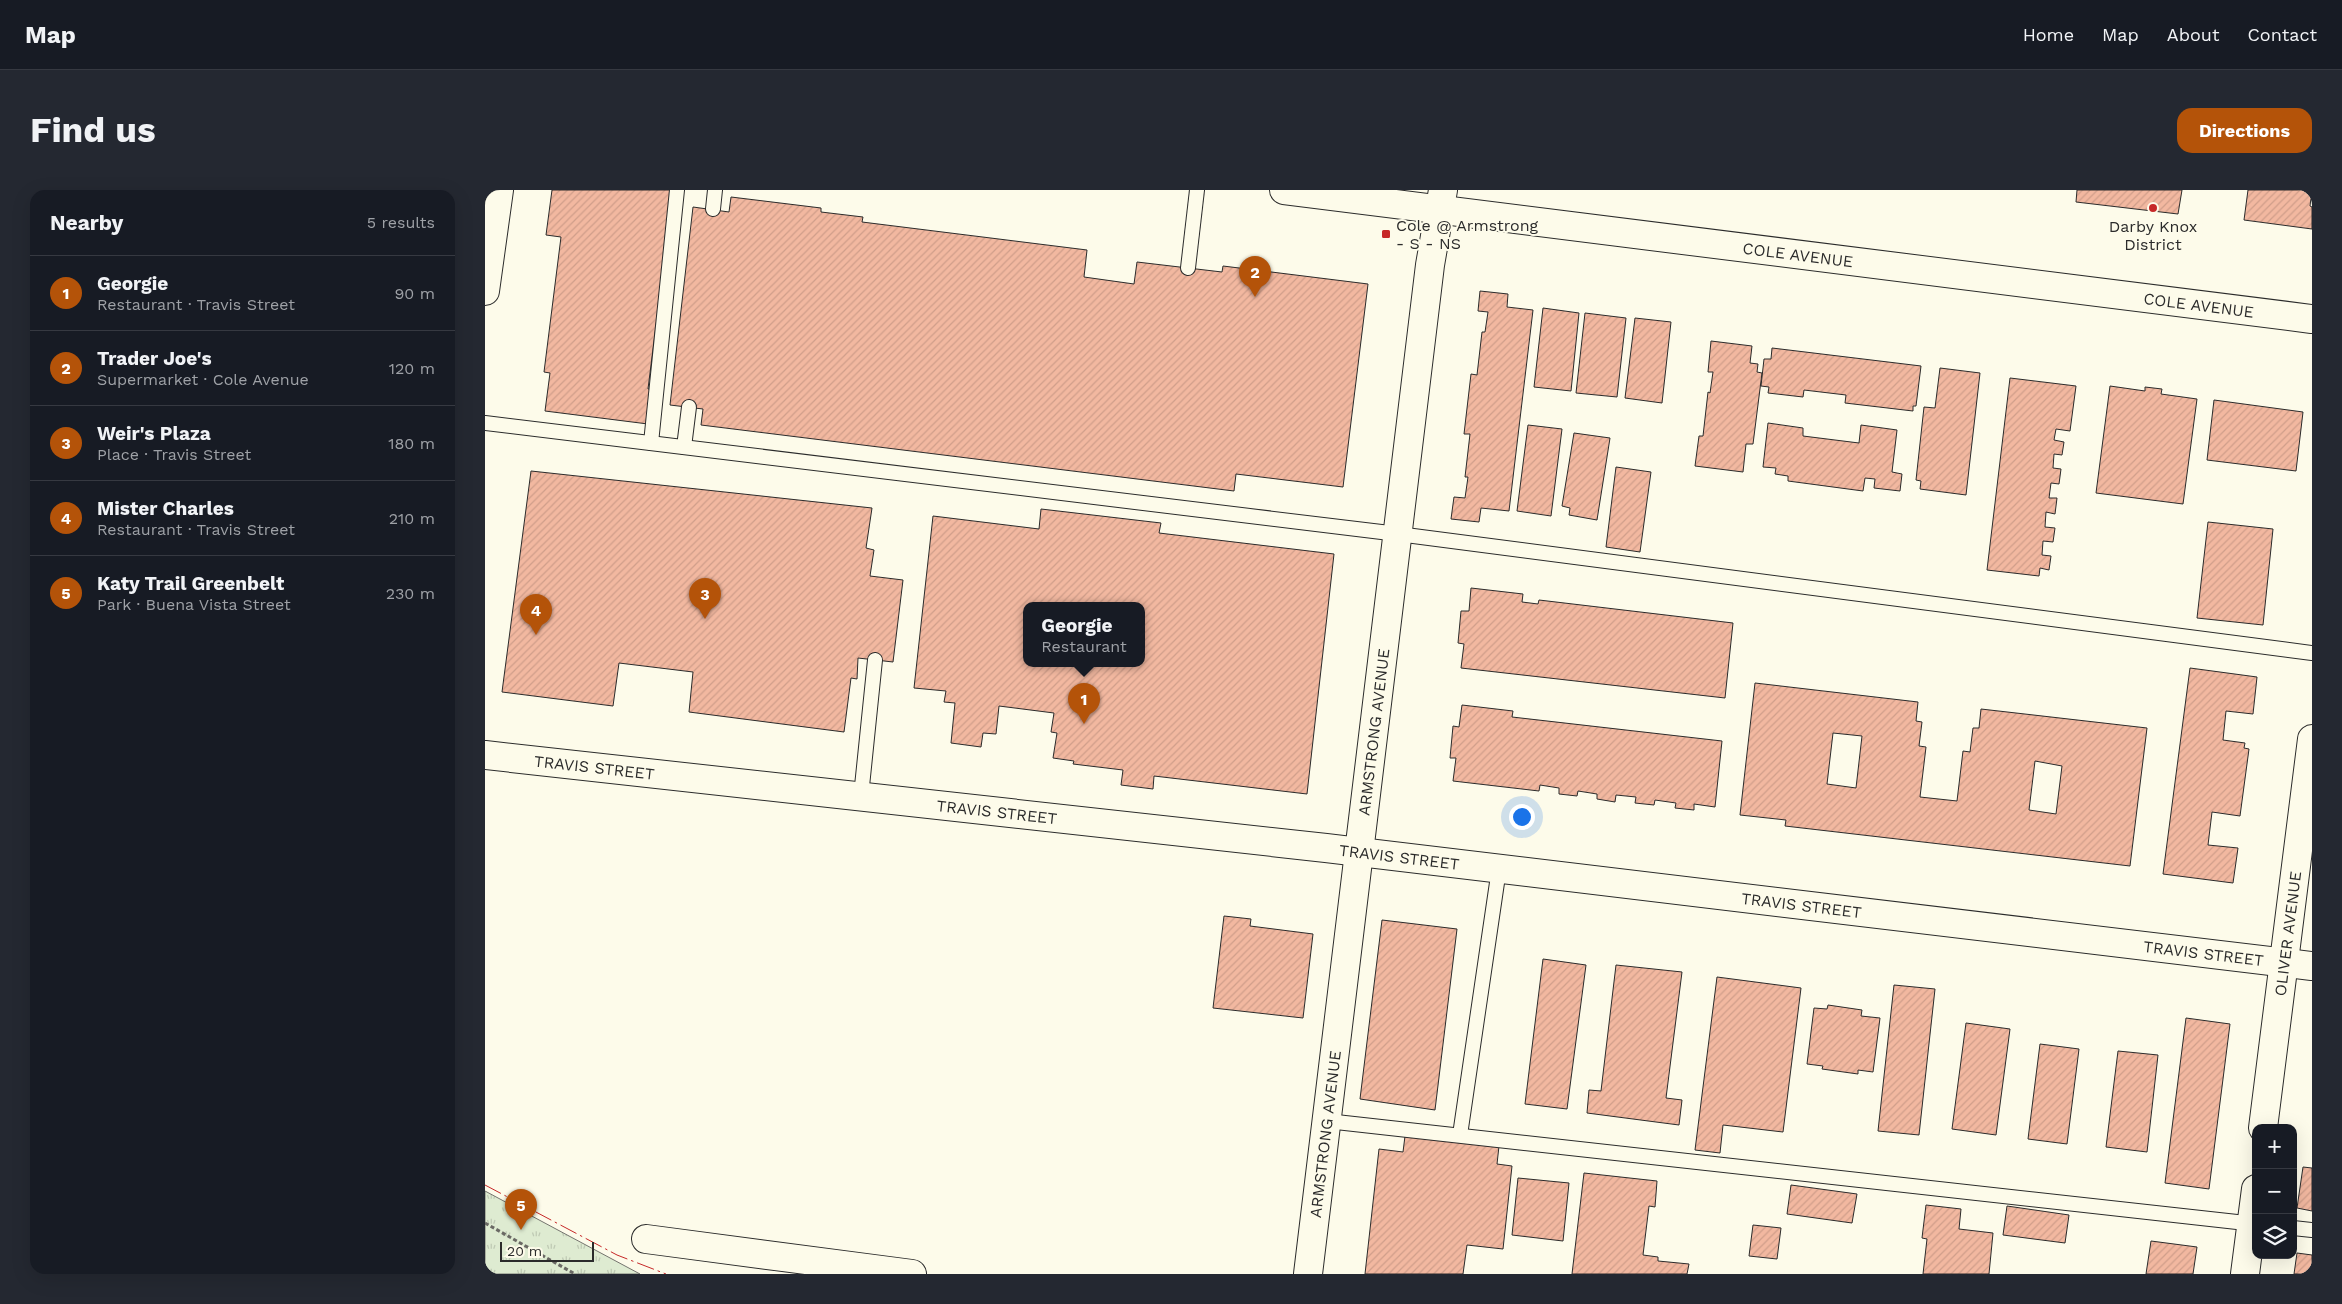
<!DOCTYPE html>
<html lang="en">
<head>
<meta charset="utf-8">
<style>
  body { margin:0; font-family:"Work Sans",sans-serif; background:#242831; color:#f1f3f6 }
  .controls { position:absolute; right:15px; bottom:15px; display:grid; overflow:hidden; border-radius:10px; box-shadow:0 5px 20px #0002 }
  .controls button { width:45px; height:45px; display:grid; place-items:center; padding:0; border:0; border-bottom:1px solid #363941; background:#171b24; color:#f1f3f6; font:25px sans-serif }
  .scale { position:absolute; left:15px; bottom:12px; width:94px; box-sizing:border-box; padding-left:5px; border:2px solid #2b2b2b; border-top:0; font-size:14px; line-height:18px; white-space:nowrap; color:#2b2b2b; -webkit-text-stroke:4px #fdfbea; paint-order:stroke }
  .you { position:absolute; left:1036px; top:626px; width:18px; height:18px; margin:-12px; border:4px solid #fff; border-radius:50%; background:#1a73e8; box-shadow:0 0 0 8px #1a73e833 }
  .badge { display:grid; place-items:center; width:32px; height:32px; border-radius:50%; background:#b45309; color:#fff; font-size:16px; font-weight:700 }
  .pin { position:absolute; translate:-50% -41px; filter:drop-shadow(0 1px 2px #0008) }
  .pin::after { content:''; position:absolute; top:26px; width:18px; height:15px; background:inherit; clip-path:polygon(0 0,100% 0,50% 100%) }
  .popup { position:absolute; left:538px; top:412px; width:122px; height:65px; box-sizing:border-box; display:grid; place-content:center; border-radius:10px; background:#171b24; filter:drop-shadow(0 1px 4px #0005); font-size:16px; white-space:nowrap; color:#9ea1a6 }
  .popup b { font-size:19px; color:#f1f3f6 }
  .popup::after { content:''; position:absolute; left:50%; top:100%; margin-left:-10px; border:10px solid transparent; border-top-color:#171b24 }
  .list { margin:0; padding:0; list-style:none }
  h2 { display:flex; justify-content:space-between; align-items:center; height:65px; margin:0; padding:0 20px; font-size:21px }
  h2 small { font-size:16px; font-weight:400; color:#9ea1a6 }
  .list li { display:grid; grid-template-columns:32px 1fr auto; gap:15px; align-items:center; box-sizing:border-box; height:75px; padding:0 20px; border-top:1px solid #363941 }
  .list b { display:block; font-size:19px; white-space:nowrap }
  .list p { margin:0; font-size:16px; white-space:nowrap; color:#9ea1a6 }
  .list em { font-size:16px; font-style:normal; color:#9ea1a6 }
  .icon { flex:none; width:28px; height:28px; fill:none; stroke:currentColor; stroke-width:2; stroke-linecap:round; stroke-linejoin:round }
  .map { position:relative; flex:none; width:1827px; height:1084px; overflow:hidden; border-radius:15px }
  header { display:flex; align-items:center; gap:30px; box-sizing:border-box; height:70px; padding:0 25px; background:#171b24; border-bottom:1px solid #363941 }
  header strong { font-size:24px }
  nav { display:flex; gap:28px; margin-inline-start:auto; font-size:18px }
  .intro { display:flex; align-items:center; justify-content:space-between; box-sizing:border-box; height:120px; padding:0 30px }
  h1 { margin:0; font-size:35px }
  .button { padding:12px 22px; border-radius:15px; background:#b45309; color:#fff; font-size:18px; font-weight:700 }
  main { display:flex; gap:30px; padding:0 30px }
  aside { flex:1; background:#171b24; border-radius:15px; box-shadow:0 5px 20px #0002 }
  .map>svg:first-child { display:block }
  .park { fill:url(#park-tufts); stroke:#74746e }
  .building { fill:url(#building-hatch); stroke:#2b2b2b; fill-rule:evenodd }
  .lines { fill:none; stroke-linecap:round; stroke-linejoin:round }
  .service-casing { stroke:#2b2b2b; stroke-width:16 }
  .minor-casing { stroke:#2b2b2b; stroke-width:30 }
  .tertiary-casing { stroke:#2b2b2b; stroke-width:30 }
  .path { stroke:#6a6964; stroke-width:3; stroke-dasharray:4 2.5; stroke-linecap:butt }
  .service { stroke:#fdfbea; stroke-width:14 }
  .minor { stroke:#fdfbea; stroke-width:28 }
  .tertiary { stroke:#fdfbea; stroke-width:28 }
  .power { stroke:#c62828; stroke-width:1; stroke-dasharray:18 4 2.5 4; stroke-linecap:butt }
  .poi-dot { fill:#c62828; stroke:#fdfbea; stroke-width:2 }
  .labels { text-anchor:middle; stroke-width:4; stroke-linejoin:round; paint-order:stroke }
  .poi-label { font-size:16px; fill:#2b2b2b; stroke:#fdfbea; text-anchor:start }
  .street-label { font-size:16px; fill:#2b2b2b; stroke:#fdfbea }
</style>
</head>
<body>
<header>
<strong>Map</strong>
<nav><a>Home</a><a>Map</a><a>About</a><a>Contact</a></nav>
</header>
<div class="intro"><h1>Find us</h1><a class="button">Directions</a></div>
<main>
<aside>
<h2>Nearby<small>5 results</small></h2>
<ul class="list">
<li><span class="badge">1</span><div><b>Georgie</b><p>Restaurant · Travis Street</p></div><em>90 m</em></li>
<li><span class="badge">2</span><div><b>Trader Joe's</b><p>Supermarket · Cole Avenue</p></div><em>120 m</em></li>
<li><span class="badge">3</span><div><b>Weir's Plaza</b><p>Place · Travis Street</p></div><em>180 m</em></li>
<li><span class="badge">4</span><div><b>Mister Charles</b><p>Restaurant · Travis Street</p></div><em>210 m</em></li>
<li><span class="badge">5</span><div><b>Katy Trail Greenbelt</b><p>Park · Buena Vista Street</p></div><em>230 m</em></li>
</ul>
</aside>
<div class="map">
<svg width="1827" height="1084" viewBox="0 0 1827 1084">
  <defs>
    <pattern id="park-tufts" width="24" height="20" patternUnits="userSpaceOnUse" patternTransform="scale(1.25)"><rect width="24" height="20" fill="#deebd1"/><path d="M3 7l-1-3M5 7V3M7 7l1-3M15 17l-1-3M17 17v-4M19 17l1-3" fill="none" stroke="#bfcab4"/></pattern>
    <pattern id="building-hatch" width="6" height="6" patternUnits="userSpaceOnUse" patternTransform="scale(1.25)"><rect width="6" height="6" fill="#f2b8a0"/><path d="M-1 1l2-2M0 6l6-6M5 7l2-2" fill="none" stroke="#d09e8a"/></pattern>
  </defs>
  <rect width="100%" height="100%" fill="#fdfbea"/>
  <path class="park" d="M0 1001 155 1084H10L0 1079Z"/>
  <g class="building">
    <path d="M67 0H188L163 199H168L163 234 60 221 65 183 59 182 76 47 61 45Z"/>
    <path d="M1592 0H1697L1693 24 1591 12Z"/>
    <path d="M1763 0H1827L1825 16 1827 17V39L1759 30Z"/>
    <path d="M246 7 336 18V22L378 27 377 32 602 60 599 87 649 94 652 72 737 82 738 76 883 94 858 297 751 284 749 301 216 235 218 219 185 215 208 17 244 22Z"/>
    <path d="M995 101 1023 104 1022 117 1048 120 1024 321 996 318 994 332 966 329 969 307 980 308 983 287H980L985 244H979L986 184 992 185 997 142H1000L1003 122 993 121Z"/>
    <path d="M1058 118 1094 123 1086 201 1049 197Z"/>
    <path d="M1100 123 1141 128 1132 207 1091 203Z"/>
    <path d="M1150 128 1186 132 1177 213 1140 208Z"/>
    <path d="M1226 151 1267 156 1265 173 1273 174 1272 182 1277 183 1268 254H1261L1258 282 1210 276 1214 246H1218L1223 202 1225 203 1228 182H1223Z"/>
    <path d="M1287 158 1436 176 1431 216H1428V221L1360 213 1361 205 1319 200 1318 207 1283 203 1284 197 1276 196 1279 169H1286Z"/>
    <path d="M1455 178 1495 183 1481 305 1435 299 1436 291 1431 290 1439 217 1450 218Z"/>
    <path d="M1525 188 1591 196 1585 241 1571 239 1569 250 1579 252 1577 265 1569 264 1568 278 1576 279 1574 294 1566 293 1564 308H1572L1570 324 1561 322 1560 337 1570 338 1568 352 1558 351 1557 365 1566 366 1564 380 1555 378 1554 386 1502 380Z"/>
    <path d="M1625 196 1660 201V197L1677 199 1676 204 1712 209 1698 314 1611 303Z"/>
    <path d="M1729 210 1818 222 1811 281 1722 270Z"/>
    <path d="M1283 233 1318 238V246L1374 253 1376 235 1412 240 1407 282 1417 284 1415 301 1389 298 1390 289 1380 288 1378 301 1303 291V286L1290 284 1291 278 1278 277Z"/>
    <path d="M1043 235 1077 239 1066 326 1032 321Z"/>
    <path d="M1089 243 1125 248 1112 330 1084 325 1085 318 1077 316Z"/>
    <path d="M1131 277 1166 282 1155 362 1121 357Z"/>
    <path d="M46 281 387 318 381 358 389 360 385 386 418 390 408 472 373 468 372 489 366 488 359 542 204 522 208 482 134 473 128 516 17 502Z"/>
    <path d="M556 319 676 333 674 343 849 364 822 604 669 586 668 599 636 595 638 580 588 574 589 571 568 568 572 543 566 542 569 523 514 516 511 544 498 543 496 557 466 553 470 513 459 512 461 501 429 498 448 326 554 339ZM542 415H656V473H542Z"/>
    <path d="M1723 332 1788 339 1778 435 1712 428Z"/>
    <path d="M986 398 1038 404 1037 412 1053 414 1054 410 1248 433 1240 508 976 478 979 454 973 453 976 421H984Z"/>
    <path d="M1705 478 1772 487 1768 524 1741 521 1738 550 1760 553 1759 558 1764 559 1755 626 1727 622 1723 655 1753 658 1748 693 1678 684Z"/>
    <path d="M1270 493 1433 512 1431 531 1437 532 1434 556 1441 557 1435 607 1472 611 1478 561 1485 562 1488 538H1494L1496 519 1662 538 1645 676 1300 636 1301 630 1255 625ZM1348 543 1377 546 1371 598 1342 594ZM1550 571 1577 576 1571 624 1544 620Z"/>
    <path d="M977 515 1028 521 1027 527 1237 551 1230 617 1209 614V620L1190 618 1191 613 1170 610 1169 615 1150 613 1151 607 1131 605 1130 612 1112 609V604L1093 601 1092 606 1074 604V598L1055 595 1054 601 968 591 971 568H965L968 536 974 537Z"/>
    <path d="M739 726 766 729 765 736 828 744 818 828 728 818Z"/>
    <path d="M897 730 972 739 950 920 875 909Z"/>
    <path d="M1058 769 1101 775 1082 919 1040 914Z"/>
    <path d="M1131 775 1197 782 1181 908 1197 910 1194 935 1102 923 1104 900 1116 901Z"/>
    <path d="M1232 787 1316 798 1298 942 1238 935 1235 963 1210 960Z"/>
    <path d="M1409 795 1450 799 1434 945 1393 941Z"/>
    <path d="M1343 815 1377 820 1376 826 1395 828 1388 882 1373 880V884L1337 879 1338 876 1322 874 1329 818 1342 819Z"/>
    <path d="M1701 828 1745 834 1724 999 1680 993Z"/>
    <path d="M1481 833 1525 839 1511 945 1467 939Z"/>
    <path d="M1555 854 1594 859 1582 954 1543 949Z"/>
    <path d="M1633 861 1673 865 1662 962 1621 957Z"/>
    <path d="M920 946 1014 956 1012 974 1027 976 1018 1059 982 1055 978 1084H880L894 959 918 962Z"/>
    <path d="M1818 977 1827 978V1021L1812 1018Z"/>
    <path d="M1099 983 1172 991 1170 1017 1164 1016 1158 1065 1173 1067V1071L1204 1074 1202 1084H1087Z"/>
    <path d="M1033 988 1084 993 1078 1051 1027 1045Z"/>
    <path d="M1306 995 1372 1004 1367 1033 1302 1024Z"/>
    <path d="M1441 1015 1476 1019 1474 1039 1508 1043 1504 1084H1438L1442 1049 1437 1048Z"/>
    <path d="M1522 1016 1584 1025 1580 1053 1518 1045Z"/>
    <path d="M1268 1035 1296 1038 1292 1069 1264 1066Z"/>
    <path d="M1666 1051 1712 1057 1708 1084H1661Z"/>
    <path d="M1812 1063 1827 1065V1084H1809Z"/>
  </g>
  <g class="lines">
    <defs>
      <g id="service">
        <path d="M228 19 230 0"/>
        <path d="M703 78 712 0"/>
        <path d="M0 233 913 344 1827 463"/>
        <path d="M166 253 192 0"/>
        <path d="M199 257 204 217"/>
        <path d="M376 606 390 470"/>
        <path d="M842 931 1770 1034"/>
        <path d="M975 945 1014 679"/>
        <path d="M1808 1038 1827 1040"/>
      </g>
      <g id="minor">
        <path id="s1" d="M0 565 841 658 1827 776"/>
        <path id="s2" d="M1778 938 1827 549"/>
        <path d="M161 1049 427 1084"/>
        <path id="s3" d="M823 1084 945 75 958 0"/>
        <path d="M1760 1084 1771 999"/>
      </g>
      <g id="tertiary">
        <path id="s4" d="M799 0 1827 129"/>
        <path d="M0 101 14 0"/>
      </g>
    </defs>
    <use href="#service" class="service-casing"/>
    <use href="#minor" class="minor-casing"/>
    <use href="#tertiary" class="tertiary-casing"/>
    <path class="path" d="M0 1033 90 1084"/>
    <use href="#service" class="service"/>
    <use href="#minor" class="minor"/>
    <use href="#tertiary" class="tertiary"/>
    <path class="power" d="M0 995 132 1065 181 1084"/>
  </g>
  <g class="poi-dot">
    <circle cx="1668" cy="18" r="5"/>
    <rect x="896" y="39" width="10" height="10" rx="2.5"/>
  </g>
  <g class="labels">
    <g class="poi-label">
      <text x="911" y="41">Cole @ Armstrong<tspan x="911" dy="18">- S - NS</tspan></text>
      <text x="1668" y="42" text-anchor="middle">Darby Knox<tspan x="1668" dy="18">District</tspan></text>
    </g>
    <g class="street-label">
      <text dy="6" stroke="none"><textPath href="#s4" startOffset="518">COLE AVENUE</textPath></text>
      <text dy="6" stroke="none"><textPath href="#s4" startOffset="922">COLE AVENUE</textPath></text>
      <text dy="6" stroke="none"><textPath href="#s3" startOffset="546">ARMSTRONG AVENUE</textPath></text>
      <text dy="6" stroke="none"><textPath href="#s1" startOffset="110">TRAVIS STREET</textPath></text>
      <text dy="6" stroke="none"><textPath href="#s1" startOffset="515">TRAVIS STREET</textPath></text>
      <text dy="6" stroke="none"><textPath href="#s1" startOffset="920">TRAVIS STREET</textPath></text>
      <text dy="6" stroke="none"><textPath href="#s1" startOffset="1325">TRAVIS STREET</textPath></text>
      <text dy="6" stroke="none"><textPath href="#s2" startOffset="196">OLIVER AVENUE</textPath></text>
      <text dy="6" stroke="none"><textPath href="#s1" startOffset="1730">TRAVIS STREET</textPath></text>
      <text dy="6" stroke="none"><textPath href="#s3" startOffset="141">ARMSTRONG AVENUE</textPath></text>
    </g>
  </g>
</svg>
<div class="controls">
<button>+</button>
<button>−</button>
<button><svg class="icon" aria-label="layers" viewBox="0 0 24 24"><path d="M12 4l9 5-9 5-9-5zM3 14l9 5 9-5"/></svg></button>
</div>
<div class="scale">20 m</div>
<div class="you"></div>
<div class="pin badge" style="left:599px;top:534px">1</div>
<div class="popup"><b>Georgie</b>Restaurant</div>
<div class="pin badge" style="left:770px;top:107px">2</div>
<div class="pin badge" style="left:220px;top:429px">3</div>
<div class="pin badge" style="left:51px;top:445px">4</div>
<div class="pin badge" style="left:36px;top:1040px">5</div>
</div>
</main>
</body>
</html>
